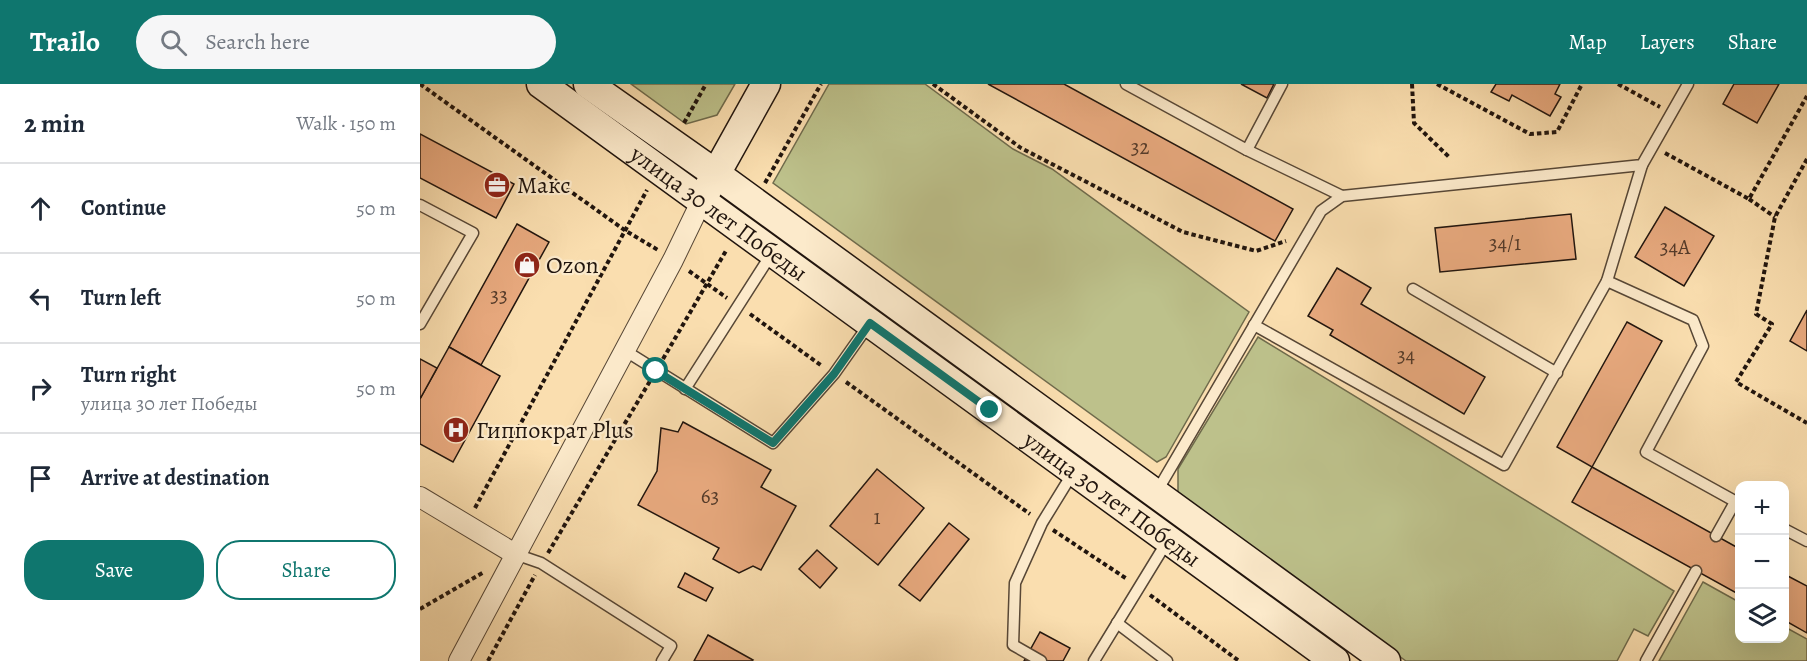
<!DOCTYPE html>
<html lang="en">
<head>
<meta charset="utf-8">
<style>
  body { margin:0; font-family:Alegreya,serif; background:#f6f6f7; color:#1f2937 }
  .controls { position:absolute; right:18px; bottom:18px; display:grid; overflow:hidden; border-radius:12px; box-shadow:0 6px 24px #0002 }
  .controls button { width:54px; height:54px; display:grid; place-items:center; padding:0; border:0; border-bottom:2px solid #e0e1e3; background:#fff; color:#1f2937; font:30px sans-serif }
  .stop { position:absolute; width:18px; height:18px; margin:-14px; border:4px solid #0f766e; border-radius:50%; background:#fff }
  .stop.end { background:#0f766e; border-color:#fff; box-shadow:0 2px 6px #0008 }
  .list { margin:0; padding:0; list-style:none }
  h2 { display:flex; justify-content:space-between; align-items:center; height:78px; margin:0; padding:0 24px; font-size:26px }
  h2 small { font-size:20px; font-weight:400; color:#747a83 }
  .list li { display:grid; grid-template-columns:39px 1fr auto; gap:18px; align-items:center; box-sizing:border-box; height:90px; padding:0 24px; border-top:2px solid #e0e1e3 }
  .list b { display:block; font-size:22px; white-space:nowrap }
  .list p { margin:0; font-size:20px; white-space:nowrap; color:#747a83 }
  .list em { font-size:20px; font-style:normal; color:#747a83 }
  .actions { display:flex; gap:12px; padding:18px 24px }
  .actions a { flex:1; padding:14px 0; border:2px solid #0f766e; border-radius:24px; text-align:center; font-size:21px; color:#0f766e }
  .actions .main { background:#0f766e; color:#fff }
  .icon { flex:none; width:33px; height:33px; fill:none; stroke:currentColor; stroke-width:2; stroke-linecap:round; stroke-linejoin:round }
  .map { position:relative; flex:none; width:1387px; height:577px; overflow:hidden }
  header { display:flex; align-items:center; gap:36px; box-sizing:border-box; height:84px; padding:0 30px; background:#0f766e; color:#fff }
  header strong { font-size:28px }
  nav { display:flex; gap:33px; margin-inline-start:auto; font-size:21px }
  .search { width:420px; height:54px; background:#f6f6f7; display:flex; align-items:center; gap:15px; box-sizing:border-box; padding:0 21px; border-radius:33px; color:#747a83; font-size:22px }
  main { display:flex }
  aside { flex:1; background:#fff }
  .map>svg:first-child { display:block }
  .green { fill:#bdc18b; stroke:#6f6b4c; stroke-width:1.5 }
  .building { fill:#e9aa7f; stroke:#21150e; stroke-width:1.5 }
  .lines { fill:none; stroke-linecap:round; stroke-linejoin:round }
  .lane-casing { stroke:#574736; stroke-width:13 }
  .street-casing { stroke:#574736; stroke-width:22 }
  .secondary-casing { stroke:#21150e; stroke-width:31 }
  .path { stroke:#21150e; stroke-width:4; stroke-dasharray:4.5 3; stroke-linecap:butt }
  .lane { stroke:#fceacb; stroke-width:10 }
  .street { stroke:#fceacb; stroke-width:20 }
  .secondary { stroke:#fceacb; stroke-width:28 }
  .route { stroke:#0f766e; stroke-width:8 }
  .labels { text-anchor:middle; stroke-width:4.5; stroke-linejoin:round; paint-order:stroke }
  .number-label { font-size:21px; fill:#533a2a }
  .poi-label { font-size:24px; fill:#21150e; stroke:#fceacb; text-anchor:start }
  .street-label { font-size:24px; fill:#21150e; stroke:#fceacb }
</style>
</head>
<body>
<header>
<strong>Trailo</strong>
<div class="search"><svg class="icon" aria-label="search" viewBox="0 0 24 24"><circle cx="10" cy="10" r="6"/><path d="M15 15l6 6"/></svg>Search here</div>
<nav><a>Map</a><a>Layers</a><a>Share</a></nav>
</header>
<main>
<aside>
<h2>2 min<small>Walk · 150 m</small></h2>
<ul class="list">
<li><svg class="icon" aria-label="ahead" viewBox="0 0 24 24"><path d="M12 20V5M6 11l6-6 6 6"/></svg><div><b>Continue</b></div><em>50 m</em></li>
<li><svg class="icon" aria-label="left" viewBox="0 0 24 24"><path d="M17 20v-9H6M10 6l-5 5 5 5"/></svg><div><b>Turn left</b></div><em>50 m</em></li>
<li><svg class="icon" aria-label="right" viewBox="0 0 24 24"><path d="M7 20v-9h11M14 6l5 5-5 5"/></svg><div><b>Turn right</b><p>улица 30 лет Победы</p></div><em>50 m</em></li>
<li><svg class="icon" aria-label="arrive" viewBox="0 0 24 24"><path d="M6 21V4h12l-3 4 3 4H6"/></svg><div><b>Arrive at destination</b></div></li>
</ul>
<div class="actions"><a class="main">Save</a><a>Share</a></div>
</aside>
<div class="map">
<svg width="1387" height="577" viewBox="0 0 1387 577">
  <rect width="100%" height="100%" fill="#fadeaf"/>
  <filter id="stains"><feTurbulence type="fractalNoise" baseFrequency=".00333" numOctaves="4"/><feColorMatrix values="0 0 0 0 .2 0 0 0 0 .09 0 0 0 0 .02 0 0 0 .5 -.17"/></filter>
  <radialGradient id="worn" r=".72"><stop offset=".6" stop-color="#630" stop-opacity="0"/><stop offset="1" stop-color="#630" stop-opacity=".3"/></radialGradient>
  <g class="green">
    <path d="M211 0H315L297 31 266 40Z"/>
    <path d="M409 0H505L593 65 632 85 829 228 746 373 737 378 353 99Z"/>
    <path d="M838 253 1254 507 1228 552 1214 545 1197 577H986L758 411V385Z"/>
    <path d="M1283 498 1319 518 1320 554H1364L1365 543 1387 555V577H1239Z"/>
  </g>
  <g class="building">
    <path d="M568 0H644L873 125 855 157Z"/>
    <path d="M821 0H854L847 14Z"/>
    <path d="M1076 0H1140L1135 10 1141 13 1130 32 1092 11 1089 17 1071 8Z"/>
    <path d="M1314 0H1359L1337 39 1303 20Z"/>
    <path d="M0 50 94 100 76 134 0 94Z"/>
    <path d="M1245 123 1294 152 1264 202 1215 173Z"/>
    <path d="M1151 130 1156 175 1020 188 1015 144Z"/>
    <path d="M97 140 129 158 61 281 29 263Z"/>
    <path d="M917 184 951 204 941 220 1065 293 1044 330 910 251 913 246 888 232Z"/>
    <path d="M1387 226V267L1370 257Z"/>
    <path d="M1207 238 1242 257 1172 383 1137 363Z"/>
    <path d="M29 263 80 292 33 378 0 360V315Z"/>
    <path d="M0 275 17 284 0 315Z"/>
    <path d="M263 338 351 386 341 403 376 422 341 486 333 482 319 489 293 475 299 464 218 421 237 387 241 344 258 348Z"/>
    <path d="M1172 383 1320 465V511L1152 418Z"/>
    <path d="M457 385 504 424 458 481 410 442Z"/>
    <path d="M529 439 549 455 500 517 479 501Z"/>
    <path d="M397 466 417 484 400 504 379 485Z"/>
    <path d="M265 489 293 504 286 517 258 503Z"/>
    <path d="M1364 490 1387 502V549L1364 536Z"/>
    <path d="M620 548 650 564 643 577H604Z"/>
    <path d="M288 551 333 576 332 577H274Z"/>
  </g>
  <g class="lines">
    <defs>
      <g id="lane">
        <path d="M706 0 827 66 922 112"/>
        <path d="M827 66 862 0"/>
        <path d="M1222 81 1187 197 1273 236 1283 262 1226 368 1320 420"/>
        <path d="M0 121 53 149 0 240"/>
        <path d="M993 205 1137 289"/>
        <path d="M834 241 1084 381 1187 197"/>
        <path d="M204 266 353 359 414 290 450 239"/>
        <path d="M265 305 352 169"/>
        <path d="M736 409 901 127 922 112 1222 81 1268 0"/>
        <path d="M1364 445 1387 457"/>
        <path d="M1296 452 1315 418"/>
        <path d="M95 470 121 479 251 562 242 577"/>
        <path d="M697 539 747 577"/>
        <path d="M621 577 593 561 595 499 622 439 654 387"/>
        <path d="M674 577 748 456"/>
        <path d="M1226 577 1276 487"/>
      </g>
      <g id="street">
        <path d="M0 413 95 470"/>
        <path d="M39 577 253 176 282 116"/>
      </g>
      <g id="secondary">
        <path id="s1" d="M121 0 915 577"/>
        <path d="M168 0 296 90 966 577"/>
        <path d="M287 106 346 0"/>
      </g>
    </defs>
    <use href="#lane" class="lane-casing"/>
    <use href="#street" class="street-casing"/>
    <use href="#secondary" class="secondary-casing"/>
    <g class="path">
      <path d="M0 0 206 147 238 166"/>
      <path d="M513 0 601 64 763 148 836 167 866 157"/>
      <path d="M992 0 994 39 1030 74"/>
      <path d="M1017 0 1110 50 1137 48 1162 0"/>
      <path d="M1198 0 1240 23"/>
      <path d="M264 39 286 0"/>
      <path d="M1245 69 1329 115 1387 12"/>
      <path d="M1387 75 1355 133 1336 230 1352 240 1316 298 1387 339"/>
      <path d="M345 99 401 0"/>
      <path d="M1329 115 1355 133"/>
      <path d="M269 187 307 214"/>
      <path d="M330 230 402 282"/>
      <path d="M243 275 307 165"/>
      <path d="M426 298 610 430"/>
      <path d="M55 424 227 106"/>
      <path d="M633 446 707 495"/>
      <path d="M128 469 230 297"/>
      <path d="M730 511 819 577"/>
      <path d="M0 525 64 488"/>
      <path d="M68 577 115 491"/>
    </g>
    <use href="#lane" class="lane"/>
    <use href="#street" class="street"/>
    <use href="#secondary" class="secondary"/>
  </g>
  <g class="lines">
    <path class="route" d="M236 287 353 359 414 290 450 239 570 326"/>
  </g>
  <defs>
    <symbol id="office-disc" viewBox="-11 -11 22 22"><circle r="9.5" fill="#8f2418" stroke="#fceacb"/><path d="M-6-3h4V-5.5h4V-3h4V5H-6ZM-1-4.5V-3h2v-1.5ZM-6 0V1H6V0Z" fill="#fff"/></symbol>
    <symbol id="shop-disc" viewBox="-11 -11 22 22"><circle r="9.5" fill="#8f2418" stroke="#fceacb"/><path d="M-5-2.5h2.3a2.7 3.5 0 0 1 5.4 0H5L5.5 6h-11ZM-1.5-2.5h3a1.5 2.3 0 0 0-3 0Z" fill="#fff"/></symbol>
    <symbol id="hospital-disc" viewBox="-11 -11 22 22"><circle r="9.5" fill="#8f2418" stroke="#fceacb"/><path d="M-5-5h3v3.5h4V-5h3V5h-3V1.5h-4V5h-3Z" fill="#fff"/></symbol>
  </defs>
  <g fill-rule="evenodd">
    <use href="#office-disc" x="62" y="86" width="30" height="30"/>
    <use href="#shop-disc" x="92" y="166" width="30" height="30"/>
    <use href="#hospital-disc" x="21" y="331" width="30" height="30"/>
  </g>
  <g class="labels">
    <g class="number-label">
      <text x="720" y="70">32</text>
      <text x="1085" y="166">34/1</text>
      <text x="1255" y="170">34А</text>
      <text x="79" y="218">33</text>
      <text x="986" y="278">34</text>
      <text x="290" y="419">63</text>
      <text x="457" y="440">1</text>
    </g>
    <g class="poi-label">
      <text x="97" y="109">Макс</text>
      <text x="126" y="189">Ozon</text>
      <text x="56" y="354">Гиппократ Plus</text>
    </g>
    <g class="street-label">
      <text dy="8" stroke="none"><textPath href="#s1" startOffset="220">улица 30 лет Победы</textPath></text>
      <text dy="8" stroke="none"><textPath href="#s1" startOffset="706">улица 30 лет Победы</textPath></text>
    </g>
  </g>
  <rect width="100%" height="100%" filter="url(#stains)"/>
  <rect width="100%" height="100%" fill="url(#worn)"/>
</svg>
<div class="controls">
<button>+</button>
<button>−</button>
<button><svg class="icon" aria-label="layers" viewBox="0 0 24 24"><path d="M12 4l9 5-9 5-9-5zM3 14l9 5 9-5"/></svg></button>
</div>
<div class="stop" style="left:236px;top:287px"></div>
<div class="stop end" style="left:570px;top:326px"></div>
</div>
</main>
</body>
</html>
